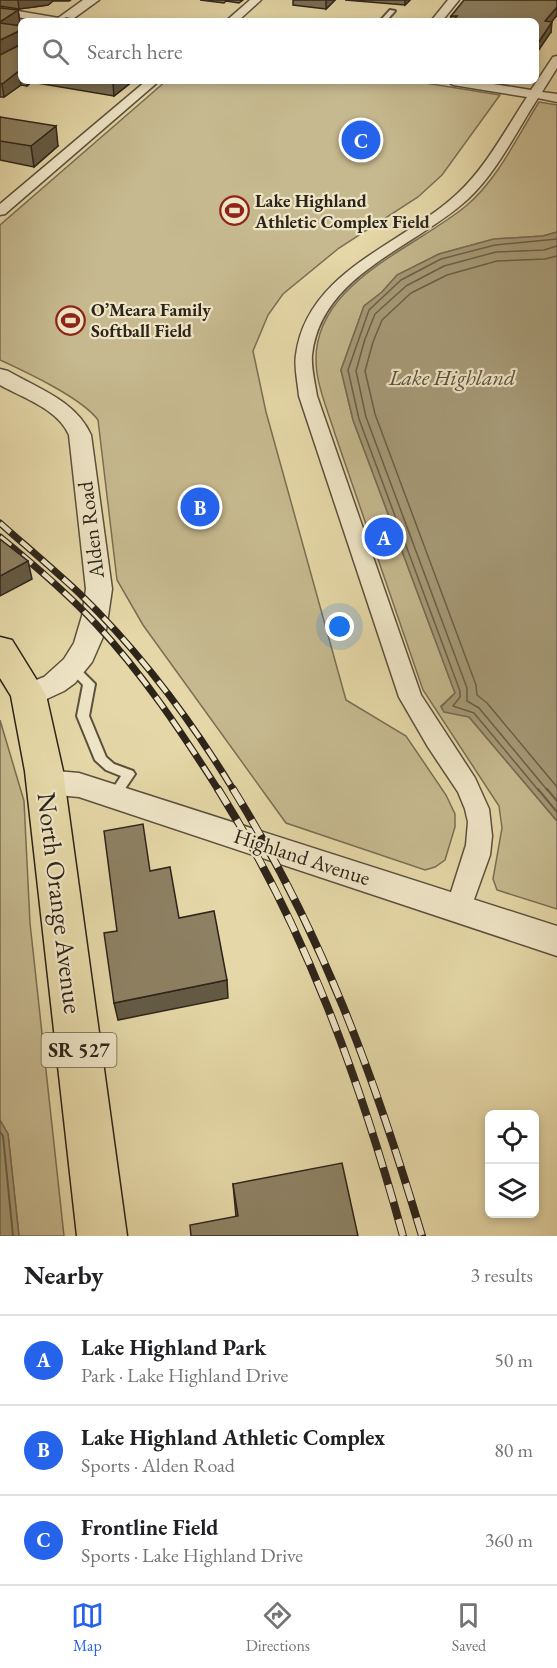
<!DOCTYPE html>
<html lang="en">
<head>
<meta charset="utf-8">
<style>
  body { margin:0; font-family:"EB Garamond",serif; background:#f2f2f2; color:#202124 }
  .controls { position:absolute; right:18px; bottom:18px; display:grid; overflow:hidden; border-radius:9px; box-shadow:0 3px 9px #0003 }
  .controls button { width:54px; height:54px; display:grid; place-items:center; padding:0; border:0; border-bottom:2px solid #e0e0e0; background:#fff; color:#202124; font:30px sans-serif }
  .you { position:absolute; left:340px; top:627px; width:21px; height:21px; margin:-15px; border:4px solid #fff; border-radius:50%; background:#1a73e8; box-shadow:0 0 0 9px #1a73e833 }
  .badge { display:grid; place-items:center; width:39px; height:39px; border-radius:50%; background:#2563eb; color:#fff; font-size:20px; font-weight:700 }
  .pin { position:absolute; translate:-50% -50%; border:3px solid #fff; box-shadow:0 2px 6px #0006 }
  .list { margin:0; padding:0; list-style:none }
  h2 { display:flex; justify-content:space-between; align-items:center; height:78px; margin:0; padding:0 24px; font-size:26px }
  h2 small { font-size:20px; font-weight:400; color:#757577 }
  .list li { display:grid; grid-template-columns:39px 1fr auto; gap:18px; align-items:center; box-sizing:border-box; height:90px; padding:0 24px; border-top:2px solid #e0e0e0 }
  .list b { display:block; font-size:22px; white-space:nowrap }
  .list p { margin:0; font-size:20px; white-space:nowrap; color:#757577 }
  .list em { font-size:20px; font-style:normal; color:#757577 }
  .icon { flex:none; width:33px; height:33px; fill:none; stroke:currentColor; stroke-width:2; stroke-linecap:round; stroke-linejoin:round }
  .map { position:relative; flex:none; width:557px; height:1236px; overflow:hidden }
  .search { position:absolute; background:#fff; box-shadow:0 3px 9px #0003; left:18px; right:18px; top:18px; height:66px; display:flex; align-items:center; gap:15px; box-sizing:border-box; padding:0 21px; border-radius:9px; color:#757577; font-size:22px }
  .sheet { height:348px; background:#fff }
  nav { display:flex; justify-content:space-around; align-items:center; box-sizing:border-box; height:84px; border-top:2px solid #e0e0e0; background:#fff; font-size:16px; color:#757577 }
  nav a { display:grid; justify-items:center; gap:3px }
  nav .on { color:#2563eb }
  .map>svg:first-child { display:block }
  .green { fill:#c6b98f; stroke:#7a6e54; stroke-width:1.5 }
  .water { fill:#a69a77; stroke:#766b52; stroke-width:1.5 }
  .lines { fill:none; stroke-linecap:round; stroke-linejoin:round }
  .shore-far1 { stroke:#6a5f48; stroke-width:1.5 }
  .shore { stroke:#6a5f48; stroke-width:2 }
  .service-casing { stroke:#5b513d; stroke-width:4 }
  .minor-casing { stroke:#5b513d; stroke-width:3 }
  .tertiary-casing { stroke:#5b513d; stroke-width:3 }
  .primary-casing { stroke:#2d241a; stroke-width:3 }
  .service { fill:#eee5c6; fill-rule:evenodd }
  .minor { fill:#eee5c6; fill-rule:evenodd }
  .tertiary { fill:#eee5c6; fill-rule:evenodd }
  .primary { fill:#e5d7a7; fill-rule:evenodd }
  .rail-far1-casing { stroke:#2d241a; stroke-width:7 }
  .rail-casing { stroke:#2d241a; stroke-width:8 }
  .rail-far1 { stroke:#eee5c6; stroke-width:4.5; stroke-dasharray:14; stroke-linecap:butt }
  .rail { stroke:#eee5c6; stroke-width:6; stroke-dasharray:18; stroke-linecap:butt }
  .wall { fill:#796f55; stroke:#2d241a; stroke-width:1.5 }
  .shaded-wall { fill:#635a45; stroke:#2d241a; stroke-width:1.5 }
  .building { fill:#8d8163; stroke:#2d241a; stroke-width:1.5 }
  .labels { text-anchor:middle; stroke-width:4.5; stroke-linejoin:round; paint-order:stroke }
  .far-poi-label { font-size:18px; font-weight:bold; fill:#2d241a; stroke:#eee5c6; text-anchor:start }
  .shield { fill:#eee5c6; stroke:#675e4e; stroke-width:1.5 }
  .shield-label { font-size:20px; font-weight:bold; fill:#2d241a }
  .street-label { font-size:21px; fill:#2d241a; stroke:#eee5c6 }
  .water-label { font-size:22px; font-style:italic; fill:#574d3b; stroke:#eee5c6 }
  .near-street-label { font-size:26px; fill:#2d241a; stroke:#eee5c6 }
</style>
</head>
<body>
<div class="map">
<svg width="557" height="1236" viewBox="0 0 557 1236">
  <rect width="100%" height="100%" fill="#e5d7a7"/>
  <filter id="stains"><feTurbulence type="fractalNoise" baseFrequency=".00333" numOctaves="4"/><feColorMatrix values="0 0 0 0 .2 0 0 0 0 .09 0 0 0 0 .02 0 0 0 .5 -.17"/></filter>
  <radialGradient id="worn" r=".72"><stop offset=".6" stop-color="#630" stop-opacity="0"/><stop offset="1" stop-color="#630" stop-opacity=".3"/></radialGradient>
  <g class="green">
    <path d="M166 81H413L500 95 442 175 418 197 339 248 283 294 268 315 253 351 266 412 346 700 406 736 446 795 455 814V827L445 860 435 867 425 870 286 823 143 625 117 580 98 420C82 398 26 372 0 360V225Z"/>
    <path d="M539 102 557 105V232L543 236 494 239 439 254 397 275 382 292 364 306 341 370 353 420 455 693 441 706 469 717 557 821V909L497 890 493 879 502 828 499 806 423 690 335 434C329 414 320 394 317 373 304 286 413 250 466 206 498 179 517 137 539 102Z"/>
    <path d="M0 720 24 801 30 923 64 1236H19L8 1134 0 1120Z"/>
  </g>
  <g class="water">
    <path d="M557 232V821L469 717 444 712 441 707 455 693 353 420 341 370 364 306 382 292 397 275 439 254 494 239 543 236Z"/>
    <path d="M0 1120 8 1134 19 1236H0Z"/>
  </g>
  <g class="lines">
    <g class="shore-far1">
      <path d="M557 256 545 259 497 261 447 275 411 293 382 320 373 342 365 371 375 414 476 685 477 695 487 703 557 787"/>
      <path d="M539 791 474 713 453 706 460 697V691L359 419 348 370 369 310 401 280 441 259 495 245 557 239"/>
      <path d="M548 791 479 708 467 701V688L366 417 356 371 365 339 375 314 406 286 444 266 496 252 544 250 557 246"/>
    </g>
    <g class="shore">
      <path d="M538 789 557 812"/>
      <path d="M547 789 557 801"/>
      <path d="M0 1132 3 1136 13 1236"/>
    </g>
    <defs>
      <g id="service">
        <path d="M390 10 395 11 386 21H380Z"/>
        <path d="M72 664 76 665 95 684 89 716 106 757 114 764 133 771 135 774 118 799 114 801 110 799 108 796 121 776 106 770 95 760 77 716 83 685 67 668 68 665Z"/>
      </g>
      <g id="minor">
        <path d="M250 0H261L238 21H226Z"/>
        <path d="M448 0H459L442 21H431Z"/>
        <path d="M0 8 59 18 64 21H40L0 14Z"/>
        <path d="M557 56V68L542 92 557 94V102L538 98C516 132 497 172 468 199 415 248 321 274 312 355 311 368 315 383 317 396L421 695 475 778 489 809 492 836 490 855 468 916 459 919 450 916 446 908 466 845 468 822 465 809 458 792 428 747 399 697 299 396C298 383 294 368 296 355 307 270 403 245 458 193 486 167 506 129 527 97L453 85 447 81H475L531 90 553 57Z"/>
        <path d="M146 81H159L5 214 0 215V204Z"/>
      </g>
      <g id="tertiary">
        <path d="M83 0H99L70 21H54Z"/>
        <path d="M0 369 8 371C39 389 76 401 91 435L112 589 106 630 92 662 75 683 64 691 38 703 28 706 18 703 14 695 18 687 44 677 64 659 74 643 82 616 86 589 69 435C58 409 23 398 0 385Z"/>
        <path d="M45 770 79 773 557 926V956L79 797 45 794 34 791 30 782 34 773Z"/>
      </g>
      <path id="primary" d="M0 637 12 640 46 695 63 771 127 1236H77L25 771 11 696 0 678Z"/>
    </defs>
    <use href="#service" class="service-casing"/>
    <use href="#minor" class="minor-casing"/>
    <use href="#tertiary" class="tertiary-casing"/>
    <use href="#primary" class="primary-casing"/>
    <use href="#service" class="service"/>
    <use href="#minor" class="minor"/>
    <use href="#tertiary" class="tertiary"/>
    <use href="#primary" class="primary"/>
    <defs>
      <g id="rail-far1">
        <path d="M0 523C26 546 53 569 79 593 139 651 191 720 234 791"/>
        <path d="M0 537C33 564 66 592 96 624 143 674 182 733 219 791"/>
      </g>
      <g id="rail">
        <path d="M218 789C305 927 360 1080 403 1236"/>
        <path d="M233 789C322 933 374 1075 422 1236"/>
      </g>
    </defs>
    <use href="#rail-far1" class="rail-far1-casing"/>
    <use href="#rail" class="rail-casing"/>
    <use href="#rail-far1" class="rail-far1"/>
    <use href="#rail" class="rail"/>
  </g>
  <g class="wall">
    <path d="M0 0H71L69 1H53L48 5 19 9 0 6V7Z"/>
    <path d="M200 0H243L239 3 226 1 224 3Z"/>
    <path d="M293 0H335L326 9 293 5Z"/>
    <path d="M345 0H410L405 5Z"/>
    <path d="M557 0V15L551 22V32L536 21H450L451 16Z"/>
    <path d="M18 10 20 23 17 25 21 26V81H133L114 96 31 82 27 86 21 85 4 97H0V55L18 46 0 55Z"/>
    <path d="M0 117 58 146 34 167 0 160Z"/>
    <path d="M233 1184 358 1236 236 1216Z"/>
  </g>
  <g class="shaded-wall">
    <path d="M18 0H53V1L48 5 19 9Z"/>
    <path d="M326 0H335L326 9Z"/>
    <path d="M405 0H410L405 5Z"/>
    <path d="M557 7V15L544 31 545 21Z"/>
    <path d="M18 10 20 23 1 36 0 22Z"/>
    <path d="M552 22 551 32 536 54V46Z"/>
    <path d="M21 30V44L0 55V40Z"/>
    <path d="M19 71 21 85 4 97 2 84Z"/>
    <path d="M26 81H31V82L27 86Z"/>
    <path d="M115 81H133L114 96 113 83Z"/>
    <path d="M56 126 58 146 34 167 31 146Z"/>
    <path d="M28 561 32 579 0 596V576Z"/>
    <path d="M227 980 228 998 118 1020 114 1003Z"/>
  </g>
  <g class="building">
    <path d="M464 0H557V7L545 21 552 22 536 46V21H500L489 20 488 21H453L457 16H451Z"/>
    <path d="M0 8 18 10 0 22Z"/>
    <path d="M66 18 86 21H61Z"/>
    <path d="M0 23 21 26V72L19 71 2 84 0 83V55L20 45 21 30 0 40Z"/>
    <path d="M0 117 56 126 31 146 0 141Z"/>
    <path d="M0 539 28 561 0 576Z"/>
    <path d="M143 824 150 871 170 867 179 918 214 911 227 980 114 1003 104 933 117 931 104 831Z"/>
    <path d="M342 1163 358 1236H191L190 1225 238 1216 233 1184Z"/>
  </g>
  <defs>
    <symbol id="stadium-ring" viewBox="-11 -11 22 22"><circle r="9.5" fill="#eee5c6" stroke="#8f2418" stroke-width="1.5"/><path d="M0-5a6.5 5 0 1 0 0 10a6.5 5 0 1 0 0-10ZM-3.5-1.8h7v3.6h-7Z" fill="#8f2418"/></symbol>
  </defs>
  <g fill-rule="evenodd">
    <use href="#stadium-ring" x="218" y="194" width="33" height="33"/>
    <use href="#stadium-ring" x="54" y="304" width="33" height="33"/>
  </g>
  <g class="labels">
    <g class="far-poi-label">
      <text x="255" y="207">Lake Highland<tspan x="255" dy="21">Athletic Complex Field</tspan></text>
      <text x="91" y="316">O’Meara Family<tspan x="91" dy="21">Softball Field</tspan></text>
    </g>
    <rect class="shield" x="41.5" y="1033" width="75" height="34" rx="4.5"/>
    <g class="shield-label">
      <text x="79" y="1057">SR 527</text>
    </g>
    <g class="street-label">
      <text transform="translate(91 530) rotate(-97)" y="7">Alden Road</text>
      <text transform="translate(302 857) rotate(18)" y="7">Highland Avenue</text>
    </g>
    <g class="water-label">
      <text x="452" y="385">Lake Highland</text>
    </g>
    <g class="near-street-label">
      <text transform="translate(60 903) rotate(83)" y="9">North Orange Avenue</text>
    </g>
  </g>
  <rect width="100%" height="100%" filter="url(#stains)"/>
  <rect width="100%" height="100%" fill="url(#worn)"/>
</svg>
<div class="controls">
<button><svg class="icon" aria-label="locate" viewBox="0 0 24 24"><circle cx="12" cy="12" r="6"/><path d="M12 2v4M12 18v4M2 12h4M18 12h4"/></svg></button>
<button><svg class="icon" aria-label="layers" viewBox="0 0 24 24"><path d="M12 4l9 5-9 5-9-5zM3 14l9 5 9-5"/></svg></button>
</div>
<div class="you"></div>
<div class="pin badge" style="left:384px;top:537px">A</div>
<div class="pin badge" style="left:200px;top:507px">B</div>
<div class="pin badge" style="left:361px;top:140px">C</div>
<div class="search"><svg class="icon" aria-label="search" viewBox="0 0 24 24"><circle cx="10" cy="10" r="6"/><path d="M15 15l6 6"/></svg>Search here</div>
</div>
<section class="sheet">
<h2>Nearby<small>3 results</small></h2>
<ul class="list">
<li><span class="badge">A</span><div><b>Lake Highland Park</b><p>Park · Lake Highland Drive</p></div><em>50 m</em></li>
<li><span class="badge">B</span><div><b>Lake Highland Athletic Complex</b><p>Sports · Alden Road</p></div><em>80 m</em></li>
<li><span class="badge">C</span><div><b>Frontline Field</b><p>Sports · Lake Highland Drive</p></div><em>360 m</em></li>
</ul>
</section>
<nav>
<a class="on"><svg class="icon" aria-label="map" viewBox="0 0 24 24"><path d="M3 6l6-2 6 2 6-2v14l-6 2-6-2-6 2zM9 4v14M15 6v14"/></svg>Map</a>
<a><svg class="icon" aria-label="directions" viewBox="0 0 24 24"><path d="M12 3l9 9-9 9-9-9zM9 14v-3h6M13 9l2 2-2 2"/></svg>Directions</a>
<a><svg class="icon" aria-label="saved" viewBox="0 0 24 24"><path d="M7 4h10v16l-5-4-5 4z"/></svg>Saved</a>
</nav>
</body>
</html>
